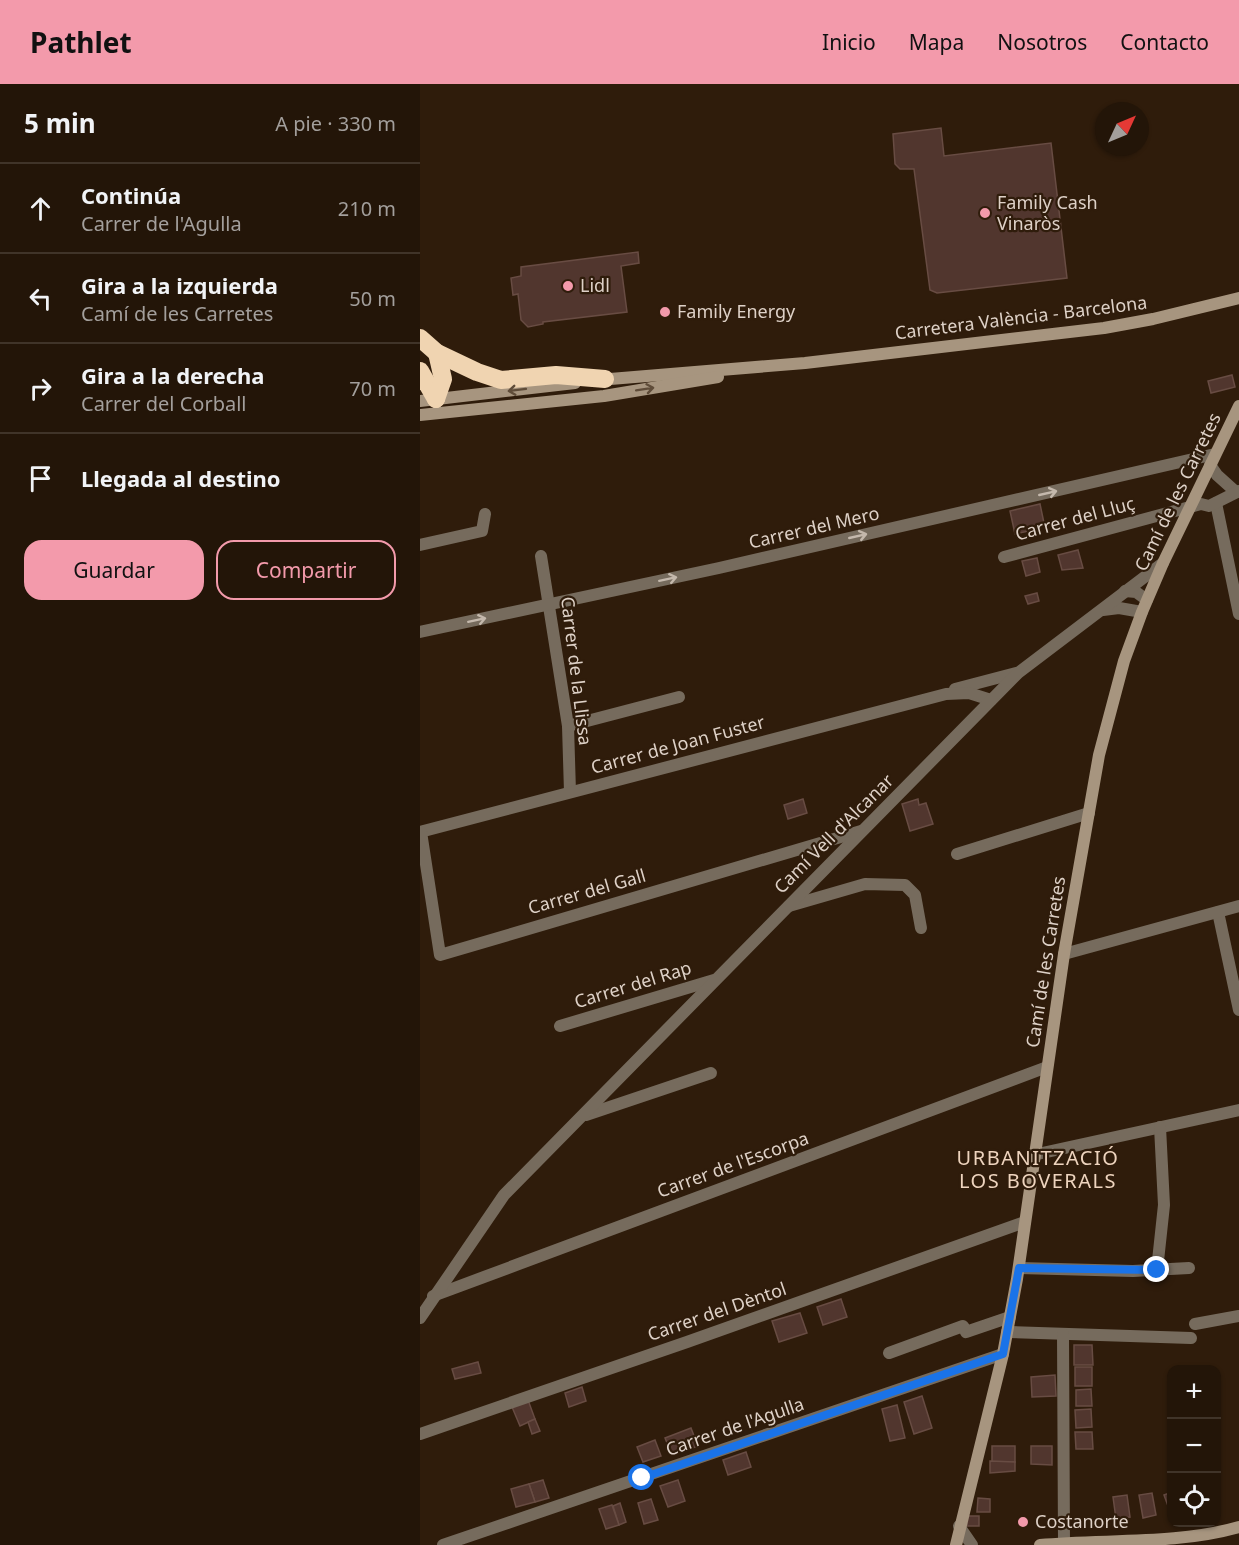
<!DOCTYPE html>
<html lang="es">
<head>
<meta charset="utf-8">
<style>
  body { margin:0; font-family:"Noto Sans",sans-serif; background:#2f2216; color:#f1f3f6 }
  .controls { position:absolute; right:18px; bottom:18px; display:grid; overflow:hidden; border-radius:12px; box-shadow:0 2px 4px #0004 }
  .controls button { width:54px; height:54px; display:grid; place-items:center; padding:0; border:0; border-bottom:2px solid #403429; background:#231508; color:#f1f3f6; font:30px sans-serif }
  .compass { position:absolute; left:675px; top:18px; width:54px; height:54px; border-radius:50%; background:#231508; box-shadow:0 2px 4px #0004; rotate:46deg }
  .stop { position:absolute; width:18px; height:18px; margin:-14px; border:4px solid #1a73e8; border-radius:50%; background:#fff }
  .stop.end { background:#1a73e8; border-color:#fff; box-shadow:0 2px 6px #0008 }
  .list { margin:0; padding:0; list-style:none }
  h2 { display:flex; justify-content:space-between; align-items:center; height:78px; margin:0; padding:0 24px; font-size:26px }
  h2 small { font-size:20px; font-weight:400; color:#a39f9c }
  .list li { display:grid; grid-template-columns:39px 1fr auto; gap:18px; align-items:center; box-sizing:border-box; height:90px; padding:0 24px; border-top:2px solid #403429 }
  .list b { display:block; font-size:22px; white-space:nowrap }
  .list p { margin:0; font-size:20px; white-space:nowrap; color:#a39f9c }
  .list em { font-size:20px; font-style:normal; color:#a39f9c }
  .actions { display:flex; gap:12px; padding:18px 24px }
  .actions a { flex:1; padding:14px 0; border:2px solid #f39aab; border-radius:18px; text-align:center; font-size:21px; color:#f39aab }
  .actions .main { background:#f39aab; color:#111 }
  .icon { flex:none; width:33px; height:33px; fill:none; stroke:currentColor; stroke-width:2; stroke-linecap:round; stroke-linejoin:round }
  .map { position:relative; flex:none; width:819px; height:1461px; overflow:hidden }
  header { display:flex; align-items:center; gap:36px; box-sizing:border-box; height:84px; padding:0 30px; background:#f39aab; color:#111 }
  header strong { font-size:28px }
  nav { display:flex; gap:33px; margin-inline-start:auto; font-size:21px }
  main { display:flex }
  aside { flex:1; background:#231508 }
  .map>svg:first-child { display:block }
  .building { fill:#51362e; stroke:#684c43; stroke-width:1.5 }
  .lines { fill:none; stroke-linecap:round; stroke-linejoin:round }
  .street { stroke:#766b5d; stroke-width:12 }
  .secondary { stroke:#a7957f; stroke-width:12 }
  .highway { stroke:#f0d4b1; stroke-width:18 }
  .oneway { stroke:#5f4c39 }
  .oneway2 { stroke:#c4b8ac }
  .route { stroke:#1a73e8; stroke-width:8 }
  .poi-dot { fill:#f39aab; stroke:#2f1c0b; stroke-width:2 }
  .labels { text-anchor:middle; stroke-width:4.5; stroke-linejoin:round; paint-order:stroke }
  .poi-label { font-size:18px; fill:#ded1c7; stroke:#2f1c0b; text-anchor:start }
  .street-label { font-size:18px; fill:#ded1c7; stroke:#2f1c0b }
  .neighbourhood-label { font-size:20px; letter-spacing:1.5px; fill:#eed4be; stroke:#2f1c0b }
</style>
</head>
<body>
<header>
<strong>Pathlet</strong>
<nav><a>Inicio</a><a>Mapa</a><a>Nosotros</a><a>Contacto</a></nav>
</header>
<main>
<aside>
<h2>5 min<small>A pie · 330 m</small></h2>
<ul class="list">
<li><svg class="icon" aria-label="ahead" viewBox="0 0 24 24"><path d="M12 20V5M6 11l6-6 6 6"/></svg><div><b>Continúa</b><p>Carrer de l'Agulla</p></div><em>210 m</em></li>
<li><svg class="icon" aria-label="left" viewBox="0 0 24 24"><path d="M17 20v-9H6M10 6l-5 5 5 5"/></svg><div><b>Gira a la izquierda</b><p>Camí de les Carretes</p></div><em>50 m</em></li>
<li><svg class="icon" aria-label="right" viewBox="0 0 24 24"><path d="M7 20v-9h11M14 6l5 5-5 5"/></svg><div><b>Gira a la derecha</b><p>Carrer del Corball</p></div><em>70 m</em></li>
<li><svg class="icon" aria-label="arrive" viewBox="0 0 24 24"><path d="M6 21V4h12l-3 4 3 4H6"/></svg><div><b>Llegada al destino</b></div></li>
</ul>
<div class="actions"><a class="main">Guardar</a><a>Compartir</a></div>
</aside>
<div class="map">
<svg width="819" height="1461" viewBox="0 0 819 1461">
  <rect width="100%" height="100%" fill="#2f1c0b"/>
  <g class="building">
    <path d="M521 44 524 72 631 59 647 194 517 209 510 206 494 85H480L475 80 473 50Z"/>
    <path d="M218 168 219 179 201 182 207 228 123 238V240L108 243 101 236 98 210 93 211 91 194 101 192V183Z"/>
    <path d="M812 291 815 303 791 309 788 297Z"/>
    <path d="M620 420 624 439 617 441 618 445 595 450 590 427Z"/>
    <path d="M658 466 663 484 642 486 638 471Z"/>
    <path d="M617 474 620 488 606 492 602 477Z"/>
    <path d="M617 509 619 517 608 520 605 512Z"/>
    <path d="M383 715 387 729 368 735 364 721Z"/>
    <path d="M498 715 499 721 506 719 513 740 490 747 482 720Z"/>
    <path d="M421 1215 427 1233 403 1241 397 1223Z"/>
    <path d="M380 1229 387 1249 359 1258 352 1237Z"/>
    <path d="M654 1261H672L673 1281H654Z"/>
    <path d="M58 1278 61 1289 35 1295 32 1285Z"/>
    <rect x="655" y="1283" width="17" height="19"/>
    <path d="M635 1291 636 1312 612 1313 611 1293Z"/>
    <path d="M162 1303 166 1317 149 1323 145 1309Z"/>
    <path d="M671 1305 672 1322H656V1306Z"/>
    <path d="M502 1312 512 1344 494 1350 484 1318Z"/>
    <path d="M108 1316 115 1335 100 1342 92 1323Z"/>
    <path d="M477 1321 485 1354 470 1357 462 1325Z"/>
    <path d="M671 1325 672 1343 656 1344 655 1326Z"/>
    <path d="M115 1335 120 1347 112 1350 108 1338Z"/>
    <path d="M271 1344 278 1362 252 1371 245 1354Z"/>
    <path d="M655 1348H672L673 1365H656Z"/>
    <path d="M235 1356 241 1372 223 1378 217 1363Z"/>
    <rect x="572" y="1362" width="23" height="16"/>
    <path d="M611 1362H632V1381L611 1380Z"/>
    <path d="M326 1368 331 1383 308 1391 303 1376Z"/>
    <path d="M570 1377 595 1378V1387L570 1389Z"/>
    <path d="M123 1396 129 1414 115 1418 109 1400Z"/>
    <path d="M258 1396 265 1417 248 1423 240 1402Z"/>
    <path d="M109 1400 115 1418 96 1423 91 1405Z"/>
    <path d="M752 1408V1433L744 1411Z"/>
    <path d="M732 1409 736 1431 723 1434 719 1411Z"/>
    <path d="M707 1411 710 1433 696 1435 693 1413Z"/>
    <path d="M558 1414 570 1415V1428H557Z"/>
    <path d="M231 1415 238 1436 224 1440 218 1419Z"/>
    <path d="M200 1419 206 1438 199 1441 193 1422Z"/>
    <path d="M192 1421 199 1441 186 1445 179 1425Z"/>
    <path d="M548 1432H559V1442H547Z"/>
  </g>
  <g class="lines">
    <g class="street">
      <path d="M790 381 797 391 816 408"/>
      <path d="M796 419 819 530"/>
      <path d="M0 461 62 447 65 430"/>
      <path d="M121 472 148 642 150 708"/>
      <path d="M584 473 781 420 789 422 819 407"/>
      <path d="M705 507 716 508 727 516"/>
      <path d="M683 526 699 524 722 528"/>
      <path d="M0 548 299 484 795 370"/>
      <path d="M535 605 596 589"/>
      <path d="M148 642 259 613"/>
      <path d="M0 748 526 610 549 609 571 616"/>
      <path d="M1 748 20 871 441 747"/>
      <path d="M537 770 669 729"/>
      <path d="M369 822 445 800 485 801 495 811 501 844"/>
      <path d="M798 828 819 926"/>
      <path d="M644 870 819 822"/>
      <path d="M140 942 294 896"/>
      <path d="M166 1031 291 989"/>
      <path d="M613 1071 819 1026"/>
      <path d="M599 1184 713 1187 769 1184"/>
      <path d="M737 1186 744 1121 740 1043"/>
      <path d="M13 1212 627 983"/>
      <path d="M0 1234 84 1111 598 589 743 479"/>
      <path d="M775 1240 819 1232"/>
      <path d="M587 1248 771 1254"/>
      <path d="M643 1250 644 1459"/>
      <path d="M469 1269 543 1242 546 1248 590 1233"/>
      <path d="M0 1350 267 1258 605 1138"/>
      <path d="M539 1442 552 1461"/>
      <path d="M23 1461 583 1270"/>
    </g>
    <g class="secondary">
      <path d="M178 296 385 279 684 244 733 235 819 214"/>
      <path d="M0 317 155 299"/>
      <path d="M0 331 184 312 298 293"/>
      <path d="M536 1461 583 1270 597 1195 644 870 679 671 704 577 722 528 743 479 819 322"/>
      <path d="M620 1461C685 1455 756 1461 819 1443"/>
    </g>
    <g class="highway">
      <path d="M0 254 17 269 57 288 81 296 136 291 185 295"/>
      <path d="M0 287 16 315"/>
      <path d="M16 315 23 295 17 269"/>
    </g>
  </g>
  <defs><path id="oneway-shaft" d="M-6 0H5M1.5-3L5.5 0L1.5 3" fill="none" stroke-width="1.6" stroke-linecap="round" stroke-linejoin="round" transform="scale(1.5)"/></defs>
  <g class="oneway">
    <use href="#oneway-shaft" transform="translate(225 305) rotate(-9)"/>
    <use href="#oneway-shaft" transform="translate(97 306) rotate(173)"/>
  </g>
  <g class="oneway2">
    <use href="#oneway-shaft" transform="translate(628 409) rotate(-13)"/>
    <use href="#oneway-shaft" transform="translate(438 452) rotate(-13)"/>
    <use href="#oneway-shaft" transform="translate(248 495) rotate(-12)"/>
    <use href="#oneway-shaft" transform="translate(57 536) rotate(-12)"/>
  </g>
  <g class="lines">
    <path class="route" d="M222 1394 583 1270 599 1184 737 1186"/>
  </g>
  <g class="poi-dot">
    <circle cx="565" cy="129" r="6"/>
    <circle cx="148" cy="202" r="6"/>
    <circle cx="245" cy="228" r="6"/>
    <circle cx="603" cy="1438" r="6"/>
  </g>
  <g class="labels">
    <g class="poi-label">
      <text x="577" y="125">Family Cash<tspan x="577" dy="21">Vinaròs</tspan></text>
      <text x="160" y="208">Lidl</text>
      <text x="257" y="234">Family Energy</text>
      <text x="615" y="1444">Costanorte</text>
    </g>
    <g class="street-label">
      <text transform="translate(601 234) rotate(-7)" y="6">Carretera València - Barcelona</text>
      <text transform="translate(758 408) rotate(-64)" y="6">Camí de les Carretes</text>
      <text transform="translate(655 435) rotate(-15)" y="6">Carrer del Lluç</text>
      <text transform="translate(394 444) rotate(-13)" y="6">Carrer del Mero</text>
      <text transform="translate(156 587) rotate(83)" y="6">Carrer de la Llissa</text>
      <text transform="translate(258 661) rotate(-15)" y="6">Carrer de Joan Fuster</text>
      <text transform="translate(414 750) rotate(-45)" y="6">Camí Vell d'Alcanar</text>
      <text transform="translate(167 808) rotate(-16)" y="6">Carrer del Gall</text>
      <text transform="translate(626 878) rotate(-81)" y="6">Camí de les Carretes</text>
      <text transform="translate(213 901) rotate(-17)" y="6">Carrer del Rap</text>
      <text transform="translate(313 1081) rotate(-20)" y="6">Carrer de l'Escorpa</text>
      <text transform="translate(297 1228) rotate(-19)" y="6">Carrer del Dèntol</text>
      <text transform="translate(315 1343) rotate(-19)" y="6">Carrer de l'Agulla</text>
    </g>
    <g class="neighbourhood-label">
      <text x="618" y="1081">URBANITZACIÓ<tspan x="618" dy="23">LOS BOVERALS</tspan></text>
    </g>
  </g>
</svg>
<div class="controls">
<button>+</button>
<button>−</button>
<button><svg class="icon" aria-label="locate" viewBox="0 0 24 24"><circle cx="12" cy="12" r="6"/><path d="M12 2v4M12 18v4M2 12h4M18 12h4"/></svg></button>
</div>
<svg class="compass" viewBox="-18 -18 36 36"><path d="M0-13l5 13h-10z" fill="#e53935"/><path d="M0 13l5-13h-10z" fill="#a39f9c"/></svg>
<div class="stop" style="left:222px;top:1394px"></div>
<div class="stop end" style="left:737px;top:1186px"></div>
</div>
</main>
</body>
</html>
